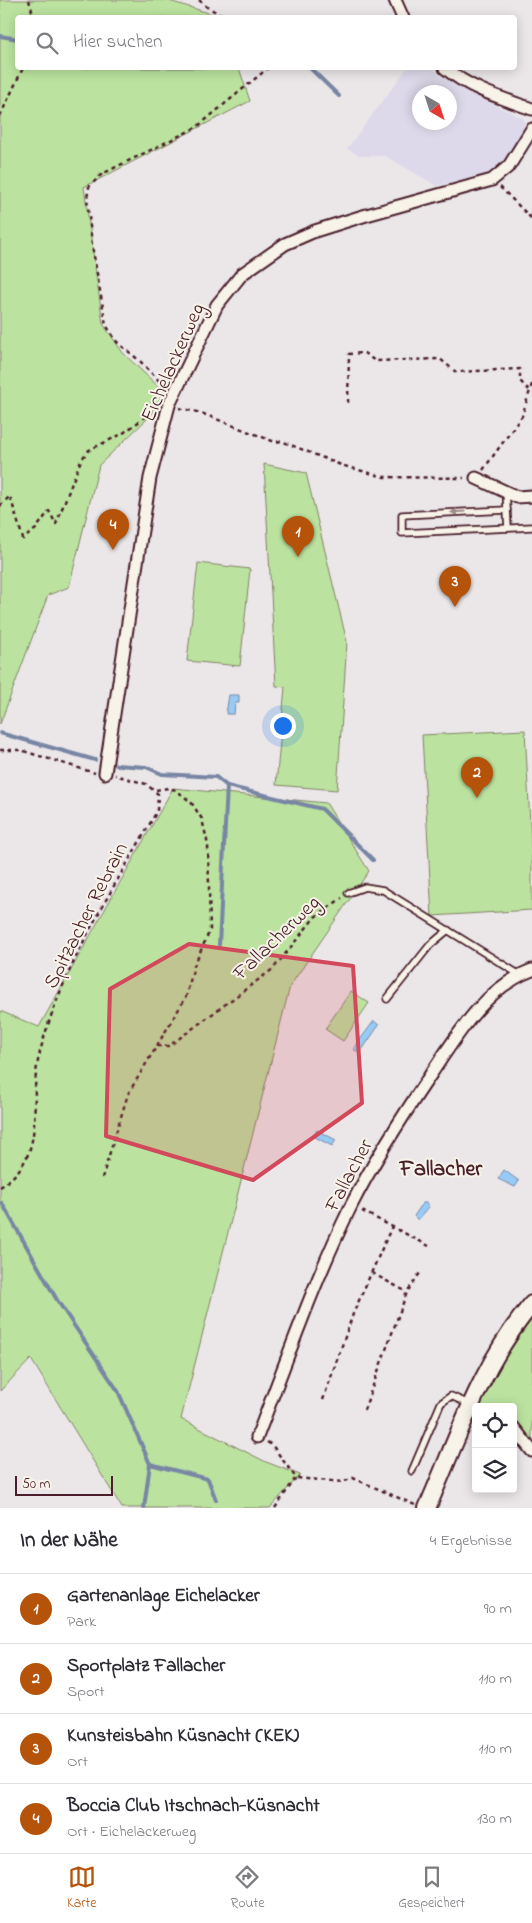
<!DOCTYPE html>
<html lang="de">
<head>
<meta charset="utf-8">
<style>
  body { margin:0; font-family:"Indie Flower",sans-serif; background:#f7f7f7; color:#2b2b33 }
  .controls { position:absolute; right:15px; bottom:15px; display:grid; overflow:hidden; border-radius:5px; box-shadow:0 2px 12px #0003 }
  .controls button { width:45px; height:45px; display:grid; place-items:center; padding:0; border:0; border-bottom:1px solid #e1e1e2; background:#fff; color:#2b2b33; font:25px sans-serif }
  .compass { position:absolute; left:412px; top:85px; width:45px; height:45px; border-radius:50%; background:#fff; box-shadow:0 2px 12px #0003; rotate:141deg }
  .scale { position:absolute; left:15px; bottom:12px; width:98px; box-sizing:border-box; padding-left:5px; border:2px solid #4a1f2b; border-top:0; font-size:14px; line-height:18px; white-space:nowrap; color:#4a1f2b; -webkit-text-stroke:4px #f7f3e8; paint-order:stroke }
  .you { position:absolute; left:282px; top:725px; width:18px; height:18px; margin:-12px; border:4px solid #fff; border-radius:50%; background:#1a73e8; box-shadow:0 0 0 8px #1a73e833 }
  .badge { display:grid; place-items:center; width:32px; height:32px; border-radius:50%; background:#b45309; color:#fff; font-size:16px; font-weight:700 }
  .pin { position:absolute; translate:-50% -41px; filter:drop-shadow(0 1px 2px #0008) }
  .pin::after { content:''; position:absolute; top:26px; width:18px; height:15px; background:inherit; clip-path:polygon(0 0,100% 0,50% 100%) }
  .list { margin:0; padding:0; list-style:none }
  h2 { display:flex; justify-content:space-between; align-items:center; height:65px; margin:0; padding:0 20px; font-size:21px }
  h2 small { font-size:16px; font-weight:400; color:#7c7c81 }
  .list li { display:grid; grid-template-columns:32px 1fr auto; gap:15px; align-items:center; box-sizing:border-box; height:70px; padding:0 20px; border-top:1px solid #e1e1e2 }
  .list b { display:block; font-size:19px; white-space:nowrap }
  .list p { margin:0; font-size:16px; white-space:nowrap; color:#7c7c81 }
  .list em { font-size:16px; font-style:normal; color:#7c7c81 }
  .icon { flex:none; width:28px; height:28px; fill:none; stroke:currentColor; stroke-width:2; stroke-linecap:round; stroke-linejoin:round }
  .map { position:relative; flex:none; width:532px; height:1508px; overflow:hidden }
  .search { position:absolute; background:#fff; box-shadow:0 2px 12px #0003; left:15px; right:15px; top:15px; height:55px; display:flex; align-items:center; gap:12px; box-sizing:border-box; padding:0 18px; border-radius:5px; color:#7c7c81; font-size:19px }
  .sheet { height:345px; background:#fff }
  nav { display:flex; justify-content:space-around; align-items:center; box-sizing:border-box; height:70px; border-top:1px solid #e1e1e2; background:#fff; font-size:14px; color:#7c7c81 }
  nav a { display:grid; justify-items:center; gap:2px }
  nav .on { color:#b45309 }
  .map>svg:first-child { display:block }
  .built { fill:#ddd9ea; fill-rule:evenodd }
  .green { fill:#bbe39f; stroke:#828165 }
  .water { fill:#97cbf5; stroke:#7886a4 }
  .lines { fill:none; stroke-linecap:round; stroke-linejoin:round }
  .stream { stroke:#7886a4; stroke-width:4 }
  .lane-casing { stroke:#4a1f2b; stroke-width:9 }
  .street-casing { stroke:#4a1f2b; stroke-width:15 }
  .secondary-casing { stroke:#4a1f2b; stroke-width:20 }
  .path { stroke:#4a1f2b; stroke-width:2.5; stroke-dasharray:4 4; stroke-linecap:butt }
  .lane { stroke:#f7f3e8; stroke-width:5.5 }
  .street { stroke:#f7f3e8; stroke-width:11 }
  .secondary { stroke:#f7f3e8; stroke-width:16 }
  .oneway { fill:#a0898a }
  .marked { fill:#d1495b; fill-opacity:0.2; stroke:#d1495b; stroke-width:4; stroke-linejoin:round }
  .labels { text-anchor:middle; stroke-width:4; stroke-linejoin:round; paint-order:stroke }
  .street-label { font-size:21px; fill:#4a1f2b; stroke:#f7f3e8 }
  .neighbourhood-label { font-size:22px; font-weight:bold; fill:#4a1f2b; stroke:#f7f3e8 }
</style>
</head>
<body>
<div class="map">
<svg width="532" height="1508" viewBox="0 0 532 1508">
  <rect width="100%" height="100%" fill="#ebe7e9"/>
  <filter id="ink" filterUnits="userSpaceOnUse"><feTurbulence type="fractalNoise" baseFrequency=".02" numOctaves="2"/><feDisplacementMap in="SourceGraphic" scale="10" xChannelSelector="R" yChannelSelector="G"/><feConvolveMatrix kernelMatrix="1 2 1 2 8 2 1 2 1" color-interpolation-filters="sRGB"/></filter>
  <g filter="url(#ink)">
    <path class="built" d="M407 68H432L441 76 470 93 523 118 526 124 525 133 506 163 485 175 437 186 385 156H360L347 149ZM420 92H450V122H420Z"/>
    <g class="green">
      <path d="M0 0H166L222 17 18 18V68H239L250 101 84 187 103 324 123 353 164 392 148 418 99 465 69 587 48 595 0 724Z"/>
      <path d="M264 464 306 473 347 642 337 790 276 785 285 687 276 686Z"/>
      <path d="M198 563 250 569 240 666 187 661Z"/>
      <path d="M525 730 532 861V910L432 916 422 735Z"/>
      <path d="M173 788 326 803 369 871 290 986 181 1419 266 1462 300 1475 270 1508H122L31 1359 0 1391V1011L39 1027Z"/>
      <path d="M351 991 369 1003 343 1041 325 1029Z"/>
      <path d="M532 1314V1451L513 1427V1407H476L486 1370Z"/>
    </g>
    <g class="water">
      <path d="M229 695H239V703H235L234 714H226Z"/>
      <path d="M374 1021 379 1025 360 1053 353 1049Z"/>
      <path d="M317 1130 336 1140 332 1146 313 1136Z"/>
      <path d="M504 1170 519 1181 515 1187 498 1179Z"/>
      <path d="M423 1203H426L429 1207 418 1220 414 1216Z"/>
    </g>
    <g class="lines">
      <g class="stream">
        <path d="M0 36 18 39"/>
        <path d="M310 68 339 96"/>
        <path d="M0 733 95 760"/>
        <path d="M116 765 146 767 162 774 216 777 227 786 322 809 373 860"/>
        <path d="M219 945 227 786"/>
        <path d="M2 1203 57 1300 118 1391 150 1464 144 1508"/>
        <path d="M150 1464 208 1479 216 1500"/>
      </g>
      <defs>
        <g id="lane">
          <path d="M506 491 508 528"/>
          <path d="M507 510 402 515V533L532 527"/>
          <path d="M348 893 365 887 383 890 520 975"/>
          <path d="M387 999 430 945 448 930"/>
          <path d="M412 1471 441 1403 451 1396 469 1404"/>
        </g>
        <g id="street">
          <path d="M395 0 403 18"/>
          <path d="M445 68C470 89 501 98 532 109"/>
          <path d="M476 478 517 497 532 496"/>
          <path d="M105 773 150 478 169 405 217 305 242 274 285 244 315 231 363 216 492 180 509 166 532 129"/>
          <path d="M513 1427 532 1451"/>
          <path d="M257 1437C287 1360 314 1281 351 1206 374 1160 402 1117 431 1074 458 1034 485 988 532 970"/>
        </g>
        <path id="secondary" d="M427 1508C458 1438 481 1364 532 1304"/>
      </defs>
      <use href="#lane" class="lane-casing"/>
      <use href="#street" class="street-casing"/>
      <use href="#secondary" class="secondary-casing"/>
      <g class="path">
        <path d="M29 0 34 18"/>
        <path d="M199 0 207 7 227 18"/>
        <path d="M0 116 23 68"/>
        <path d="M500 187 532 219"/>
        <path d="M165 387 140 361 117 342 106 325 92 245 87 198 89 187 102 174 197 127 268 68"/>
        <path d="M348 403 349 354 364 353 375 361 440 359 456 372 520 369V381L530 391"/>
        <path d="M179 408 201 413 275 442 281 441 341 465 384 477 464 478"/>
        <path d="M483 470 522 416 532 384"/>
        <path d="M0 506 10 496 23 539 36 529 49 511 56 524 81 460 89 450 122 434 155 410"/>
        <path d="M0 750H20L95 773"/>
        <path d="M157 1046H169L273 969 315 917 342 898"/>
        <path d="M102 1178 128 1094 186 997 194 966 210 930 208 845 202 819 191 802 176 790 168 788 156 790"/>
        <path d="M0 1187C50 1154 27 1106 39 1056 61 967 113 890 157 811L158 794 146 784 115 775"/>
        <path d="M362 1211 429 1246"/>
        <path d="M372 1273 407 1292"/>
        <path d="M323 1400 353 1314 392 1226"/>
        <path d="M364 1410 407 1292 420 1273"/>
        <path d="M267 1442 272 1445 296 1478 343 1482 353 1478 415 1505"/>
        <path d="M275 1508 295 1479"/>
      </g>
      <use href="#lane" class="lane"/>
      <use href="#street" class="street"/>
      <use href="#secondary" class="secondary"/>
    </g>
    <defs><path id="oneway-solid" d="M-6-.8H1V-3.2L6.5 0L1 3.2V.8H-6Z" transform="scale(1.25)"/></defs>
    <use class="oneway" href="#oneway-solid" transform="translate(458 512) rotate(177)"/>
  </g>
  <path class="marked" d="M189 944 353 966 362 1103 253 1180 106 1136 110 989Z"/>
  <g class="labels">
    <g class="street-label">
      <text transform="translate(172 362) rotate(-66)" y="7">Eichelackerweg</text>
      <text transform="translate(85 915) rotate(-63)" y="7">Spitzacher Rebrain</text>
      <text transform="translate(276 937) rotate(-44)" y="7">Fallacherweg</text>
      <text transform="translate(348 1175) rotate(-62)" y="7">Fallacher</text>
    </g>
    <g class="neighbourhood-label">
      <text x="441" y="1175">Fallacher</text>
    </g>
  </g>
</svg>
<div class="controls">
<button><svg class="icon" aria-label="locate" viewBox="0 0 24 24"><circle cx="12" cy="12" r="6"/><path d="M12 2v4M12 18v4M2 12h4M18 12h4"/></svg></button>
<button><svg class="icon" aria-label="layers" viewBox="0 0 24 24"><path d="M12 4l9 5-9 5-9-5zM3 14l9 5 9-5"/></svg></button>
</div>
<svg class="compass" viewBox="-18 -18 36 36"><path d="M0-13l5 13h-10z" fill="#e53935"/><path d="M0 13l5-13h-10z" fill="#7c7c81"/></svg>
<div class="scale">50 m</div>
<div class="you"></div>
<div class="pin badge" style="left:298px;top:557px">1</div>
<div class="pin badge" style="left:477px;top:798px">2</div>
<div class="pin badge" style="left:455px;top:607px">3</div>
<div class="pin badge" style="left:113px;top:550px">4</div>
<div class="search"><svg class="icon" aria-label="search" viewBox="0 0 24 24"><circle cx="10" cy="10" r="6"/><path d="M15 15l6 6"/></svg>Hier suchen</div>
</div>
<section class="sheet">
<h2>In der Nähe<small>4 Ergebnisse</small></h2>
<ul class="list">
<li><span class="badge">1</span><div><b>Gartenanlage Eichelacker</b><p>Park</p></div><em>90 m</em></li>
<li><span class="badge">2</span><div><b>Sportplatz Fallacher</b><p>Sport</p></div><em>110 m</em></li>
<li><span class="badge">3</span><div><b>Kunsteisbahn Küsnacht (KEK)</b><p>Ort</p></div><em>110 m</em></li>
<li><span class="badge">4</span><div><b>Boccia Club Itschnach-Küsnacht</b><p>Ort · Eichelackerweg</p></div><em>130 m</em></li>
</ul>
</section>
<nav>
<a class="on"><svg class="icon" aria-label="map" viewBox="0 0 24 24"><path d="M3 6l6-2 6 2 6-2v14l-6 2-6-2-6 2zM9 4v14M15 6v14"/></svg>Karte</a>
<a><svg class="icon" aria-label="directions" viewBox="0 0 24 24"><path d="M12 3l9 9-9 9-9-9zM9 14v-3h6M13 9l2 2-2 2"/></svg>Route</a>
<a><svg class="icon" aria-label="saved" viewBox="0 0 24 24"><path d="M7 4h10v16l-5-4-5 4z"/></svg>Gespeichert</a>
</nav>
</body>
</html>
